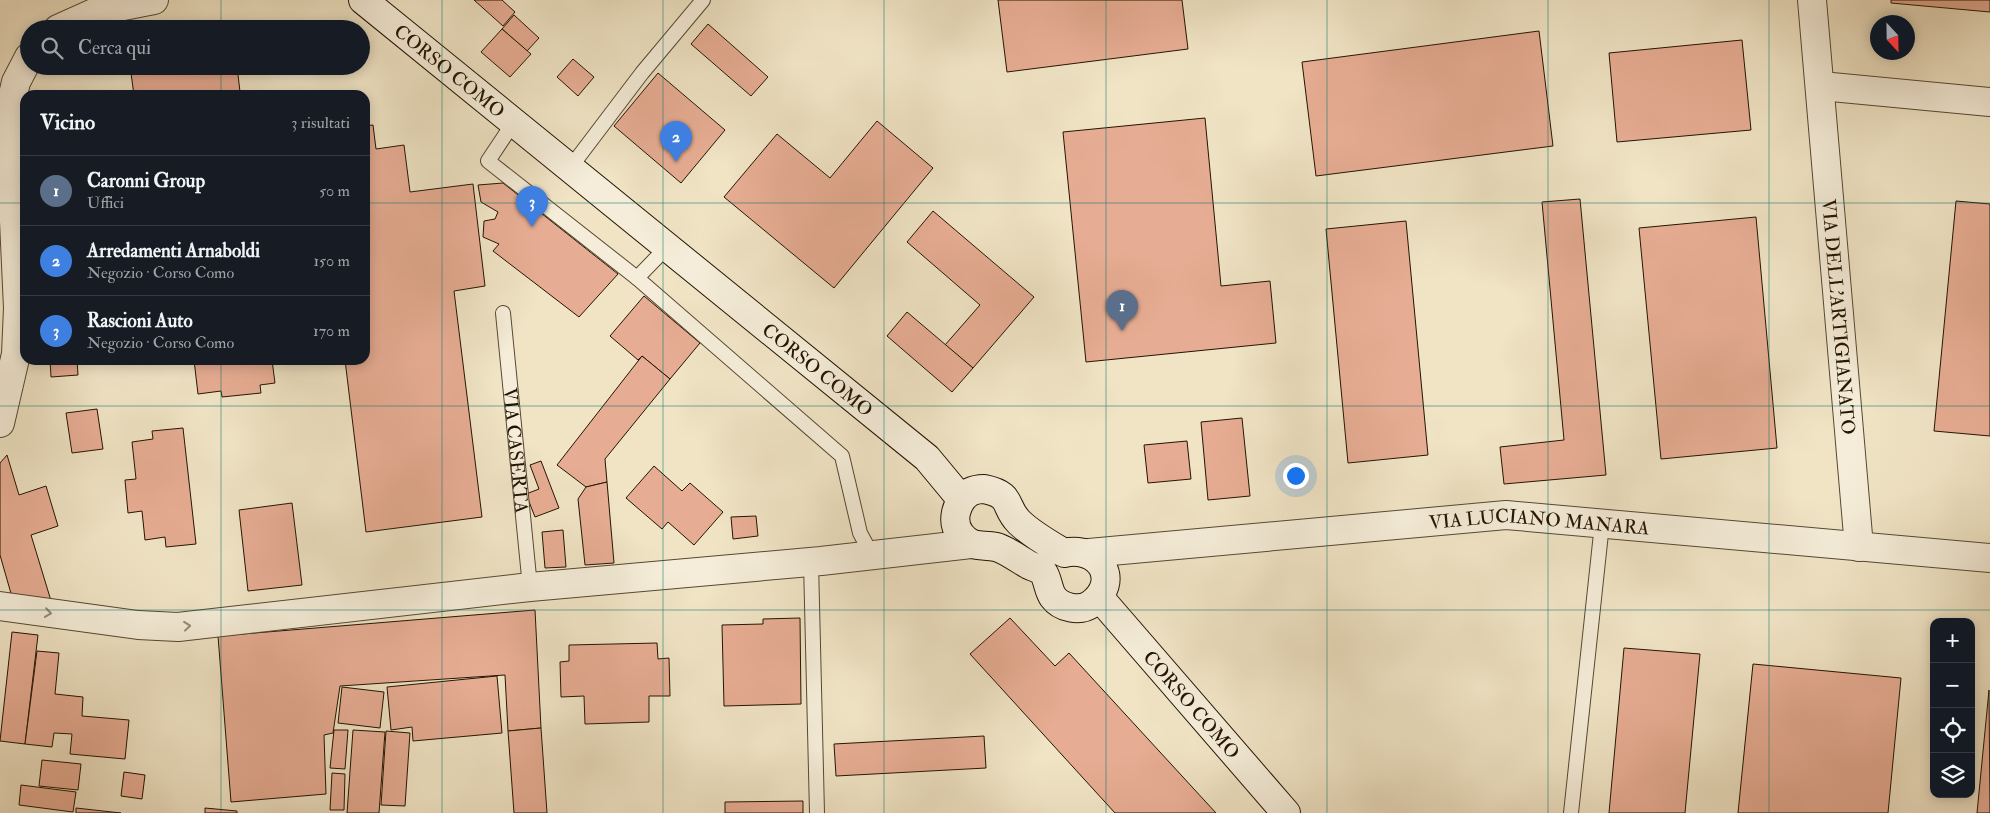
<!DOCTYPE html>
<html lang="it">
<head>
<meta charset="utf-8">
<style>
  body { margin:0; font-family:"IM FELL Double Pica",serif; background:#20242c; color:#f1f3f6 }
  .controls { position:absolute; right:15px; bottom:15px; display:grid; overflow:hidden; border-radius:10px; box-shadow:0 2px 12px #0003 }
  .controls button { width:45px; height:45px; display:grid; place-items:center; padding:0; border:0; border-bottom:1px solid #363941; background:#171b24; color:#f1f3f6; font:25px sans-serif }
  .compass { position:absolute; left:1870px; top:15px; width:45px; height:45px; border-radius:50%; background:#171b24; box-shadow:0 2px 12px #0003; rotate:158deg }
  .you { position:absolute; left:1295px; top:475px; width:18px; height:18px; margin:-12px; border:4px solid #fff; border-radius:50%; background:#1a73e8; box-shadow:0 0 0 8px #1a73e833 }
  .badge { display:grid; place-items:center; width:32px; height:32px; border-radius:50%; background:#8c9099; color:#fff; font-size:16px; font-weight:700 }
  .pin { position:absolute; translate:-50% -41px; filter:drop-shadow(0 1px 2px #0008) }
  .pin::after { content:''; position:absolute; top:26px; width:18px; height:15px; background:inherit; clip-path:polygon(0 0,100% 0,50% 100%) }
  .list { margin:0; padding:0; list-style:none }
  h2 { display:flex; justify-content:space-between; align-items:center; height:65px; margin:0; padding:0 20px; font-size:21px }
  h2 small { font-size:16px; font-weight:400; color:#9ea1a6 }
  .list li { display:grid; grid-template-columns:32px 1fr auto; gap:15px; align-items:center; box-sizing:border-box; height:70px; padding:0 20px; border-top:1px solid #363941 }
  .list b { display:block; font-size:19px; white-space:nowrap }
  .list p { margin:0; font-size:16px; white-space:nowrap; color:#9ea1a6 }
  .list em { font-size:16px; font-style:normal; color:#9ea1a6 }
  .icon { flex:none; width:28px; height:28px; fill:none; stroke:currentColor; stroke-width:2; stroke-linecap:round; stroke-linejoin:round }
  .map { position:relative; flex:none; width:1990px; height:813px; overflow:hidden }
  .search { position:absolute; background:#171b24; box-shadow:0 2px 12px #0003; left:20px; top:20px; width:350px; height:55px; display:flex; align-items:center; gap:12px; box-sizing:border-box; padding:0 18px; border-radius:28px; color:#9ea1a6; font-size:19px }
  .panel { position:absolute; background:#171b24; box-shadow:0 2px 12px #0003; left:20px; top:90px; width:350px; height:275px; border-radius:15px }
  .map>svg:first-child { display:block }
  .building { fill:#e7ad94; stroke:#231401 }
  .lines { fill:none; stroke-linecap:round; stroke-linejoin:round }
  .lane-casing { stroke:#564832; stroke-width:16 }
  .street-casing { stroke:#564832; stroke-width:30 }
  .secondary-casing { stroke:#231401; stroke-width:30 }
  .lane { stroke:#f5edd9; stroke-width:14 }
  .street { stroke:#f5edd9; stroke-width:28 }
  .secondary { stroke:#f5edd9; stroke-width:28 }
  .oneway { stroke:#968b78 }
  .grid { fill:none; stroke:#0f766e; stroke-width:1; stroke-opacity:0.55 }
  .labels { text-anchor:middle; stroke-width:4.5; stroke-linejoin:round; paint-order:stroke }
  .street-label { font-size:19px; fill:#231401; stroke:#f5edd9 }
</style>
</head>
<body>
<div class="map">
<svg width="1990" height="813" viewBox="0 0 1990 813">
  <rect width="100%" height="100%" fill="#f0e4c5"/>
  <filter id="stains"><feTurbulence type="fractalNoise" baseFrequency=".004" numOctaves="4"/><feColorMatrix values="0 0 0 0 .2 0 0 0 0 .09 0 0 0 0 .02 0 0 0 .5 -.17"/></filter>
  <radialGradient id="worn" r=".72"><stop offset=".6" stop-color="#630" stop-opacity="0"/><stop offset="1" stop-color="#630" stop-opacity=".3"/></radialGradient>
  <g class="building">
    <path d="M474 0H502L515 12 503 26Z"/>
    <path d="M998 0H1182L1188 49 1007 72Z"/>
    <path d="M1891 0H1990V12L1891 3Z"/>
    <path d="M514 15 539 38 527 51 502 29Z"/>
    <path d="M708 24 768 77 751 96 691 44Z"/>
    <path d="M502 29 531 54 510 77 481 52Z"/>
    <path d="M1539 31 1553 146 1316 176 1302 62Z"/>
    <path d="M1742 40 1751 130 1617 142 1609 53Z"/>
    <path d="M573 59 594 77 578 96 557 77Z"/>
    <path d="M130 66H237L240 92 222 95H134Z"/>
    <path d="M658 73 725 130 681 183 614 126Z"/>
    <path d="M1205 118 1221 286 1270 281 1276 343 1086 362 1063 132Z"/>
    <path d="M877 121 933 168 834 288 724 197 777 134 830 178Z"/>
    <path d="M373 125 376 149 404 145 410 192 473 184 485 286 454 291 482 517 366 532 345 360H365V126Z"/>
    <path d="M503 183 618 274 579 317 493 251 499 244 483 237 484 221 495 219 498 212 481 202 478 185Z"/>
    <path d="M1580 199 1606 475 1504 484 1500 447 1564 440 1542 202Z"/>
    <path d="M1956 201 1990 204V436L1934 431Z"/>
    <path d="M933 211 1034 297 973 368 945 345 980 305 907 242Z"/>
    <path d="M1756 217 1777 448 1661 459 1639 228Z"/>
    <path d="M1406 221 1428 455 1348 463 1326 229Z"/>
    <path d="M644 296 700 343 670 379 642 356 638 360 610 336Z"/>
    <path d="M907 312 973 368 952 392 887 336Z"/>
    <path d="M642 356 670 379 605 459 607 482 586 487 557 465Z"/>
    <path d="M50 360H77L78 375 51 377Z"/>
    <path d="M194 360H272L275 383 260 385 261 393 222 397 221 391 198 394Z"/>
    <path d="M97 409 103 449 72 453 66 413Z"/>
    <path d="M1242 418 1250 496 1208 500 1201 422Z"/>
    <path d="M183 428 196 544 166 547 165 537 145 540 142 511 128 513 125 480 136 479 132 442 153 439 152 431Z"/>
    <path d="M1187 441 1191 479 1148 483 1144 445Z"/>
    <path d="M7 455 19 495 46 486 58 526 31 535 52 604 12 597 0 555V463Z"/>
    <path d="M541 461 559 508 535 517 526 494 539 489 530 465Z"/>
    <path d="M654 466 682 491 690 483 723 512 694 545 668 522 662 529 626 498Z"/>
    <path d="M607 482 614 563 585 565 578 499 586 487Z"/>
    <path d="M292 503 302 585 248 591 239 510Z"/>
    <path d="M756 516 758 536 733 539 731 517Z"/>
    <path d="M563 530 566 567 545 568 542 532Z"/>
    <path d="M535 610 541 728 508 731 505 675 340 686 333 733 324 735 326 794 231 802 218 636Z"/>
    <path d="M800 618 801 704 724 706 722 625 763 624V619Z"/>
    <path d="M1010 618 1055 666 1069 653 1216 813H1115L970 654Z"/>
    <path d="M12 632 38 635 25 744 0 741Z"/>
    <path d="M657 643 658 659 669 658 670 696H649V722L585 724 584 696 561 697 560 662 569 661V645Z"/>
    <path d="M1624 648 1700 654 1685 813H1609Z"/>
    <path d="M37 651 59 653 55 694 83 697 82 716 129 720 125 759 70 754 72 734 54 733 52 747 25 744Z"/>
    <path d="M1753 664 1901 678 1888 813H1738Z"/>
    <path d="M497 676 502 733 413 741 412 727 391 730 387 687Z"/>
    <path d="M342 687 384 692 380 728 338 723Z"/>
    <path d="M1989 690 1990 813H1977Z"/>
    <path d="M541 728 547 813H514L508 731Z"/>
    <path d="M334 730H348L345 769 330 768Z"/>
    <path d="M353 730 385 732 379 813H347Z"/>
    <path d="M386 731 410 733 405 806 381 805Z"/>
    <path d="M984 736 986 768 836 776 834 744Z"/>
    <path d="M42 760 81 764 78 790 39 786Z"/>
    <path d="M124 772 145 775 142 799 121 796Z"/>
    <path d="M332 773 345 774 344 810H330Z"/>
    <path d="M21 785 76 792 73 812 19 805Z"/>
    <path d="M803 801V813H725V802Z"/>
    <path d="M76 808 121 813H76Z"/>
    <path d="M205 808 237 811V813H205Z"/>
  </g>
  <g class="lines">
    <defs>
      <g id="lane">
        <path d="M514 122 488 161 637 278"/>
        <path d="M570 168 642 73 703 0"/>
        <path d="M667 247 637 278 842 456 860 533 872 555"/>
        <path id="s1" d="M503 313 530 587"/>
        <path d="M811 562 817 813"/>
        <path d="M1571 813 1602 524"/>
      </g>
      <g id="street">
        <path id="s2" d="M1812 0 1859 547"/>
        <path d="M58 29 98 11 154 0"/>
        <path d="M1821 86 1990 102"/>
        <path d="M0 423 16 354 18 308 9 112 16 82 29 57"/>
        <path id="s3" d="M1089 553 1506 515 1990 558"/>
        <path d="M0 606 138 625 178 627 530 587 821 561 971 544"/>
      </g>
      <g id="secondary">
        <path id="s4" d="M363 0 927 458 961 499"/>
        <path d="M984 489C1014 495 1003 506 1019 522 1031 534 1049 544 1064 553 1101 545 1121 582 1091 604 1080 612 1061 608 1053 597 1048 590 1048 579 1043 572 1040 569 1033 567 1029 565 1020 560 1005 549 996 547 982 544 972 549 961 535 950 522 956 501 970 492 974 490 980 489 984 489Z"/>
        <path id="s5" d="M1099 597 1286 813"/>
      </g>
    </defs>
    <use href="#lane" class="lane-casing"/>
    <use href="#street" class="street-casing"/>
    <use href="#secondary" class="secondary-casing"/>
    <use href="#lane" class="lane"/>
    <use href="#street" class="street"/>
    <use href="#secondary" class="secondary"/>
  </g>
  <defs><path id="oneway-chevron" d="M-2-3.5L2.5 0L-2 3.5" fill="none" stroke-width="1.6" stroke-linecap="round" stroke-linejoin="round" transform="scale(1.25)"/></defs>
  <g class="oneway">
    <use href="#oneway-chevron" transform="translate(48 613) rotate(8)"/>
    <use href="#oneway-chevron" transform="translate(187 626) rotate(-6)"/>
  </g>
  <path class="grid" d="M221 0V29M442 0V813M663 0V813M884 0V813M1106 0V813M1327 0V813M1548 0V813M1769 0V813M221 66V95M0 203H25M365 203H1990M221 360V813M0 406H1990M0 610H1990"/>
  <g class="labels">
    <g class="street-label">
      <text dy="7" stroke="none"><textPath href="#s4" startOffset="112">CORSO COMO</textPath></text>
      <text dy="7" stroke="none"><textPath href="#s2" startOffset="318">VIA DELL'ARTIGIANATO</textPath></text>
      <text dy="7" stroke="none"><textPath href="#s4" startOffset="586">CORSO COMO</textPath></text>
      <text dy="7" stroke="none"><textPath href="#s1" startOffset="138">VIA CASERTA</textPath></text>
      <text dy="7" stroke="none"><textPath href="#s3" startOffset="452">VIA LUCIANO MANARA</textPath></text>
      <text dy="7" stroke="none"><textPath href="#s5" startOffset="142">CORSO COMO</textPath></text>
    </g>
  </g>
  <rect width="100%" height="100%" filter="url(#stains)"/>
  <rect width="100%" height="100%" fill="url(#worn)"/>
</svg>
<div class="controls">
<button>+</button>
<button>−</button>
<button><svg class="icon" aria-label="locate" viewBox="0 0 24 24"><circle cx="12" cy="12" r="6"/><path d="M12 2v4M12 18v4M2 12h4M18 12h4"/></svg></button>
<button><svg class="icon" aria-label="layers" viewBox="0 0 24 24"><path d="M12 4l9 5-9 5-9-5zM3 14l9 5 9-5"/></svg></button>
</div>
<svg class="compass" viewBox="-18 -18 36 36"><path d="M0-13l5 13h-10z" fill="#e53935"/><path d="M0 13l5-13h-10z" fill="#9ea1a6"/></svg>
<div class="you"></div>
<div class="pin badge" style="left:1122px;top:331px;background:#5c6f8a">1</div>
<div class="pin badge" style="left:676px;top:162px;background:#3f7fe0">2</div>
<div class="pin badge" style="left:532px;top:227px;background:#3f7fe0">3</div>
<div class="search"><svg class="icon" aria-label="search" viewBox="0 0 24 24"><circle cx="10" cy="10" r="6"/><path d="M15 15l6 6"/></svg>Cerca qui</div>
<section class="panel">
<h2>Vicino<small>3 risultati</small></h2>
<ul class="list">
<li><span class="badge" style="background:#5c6f8a">1</span><div><b>Caronni Group</b><p>Uffici</p></div><em>50 m</em></li>
<li><span class="badge" style="background:#3f7fe0">2</span><div><b>Arredamenti Arnaboldi</b><p>Negozio · Corso Como</p></div><em>150 m</em></li>
<li><span class="badge" style="background:#3f7fe0">3</span><div><b>Rascioni Auto</b><p>Negozio · Corso Como</p></div><em>170 m</em></li>
</ul>
</section>
</div>
</body>
</html>
